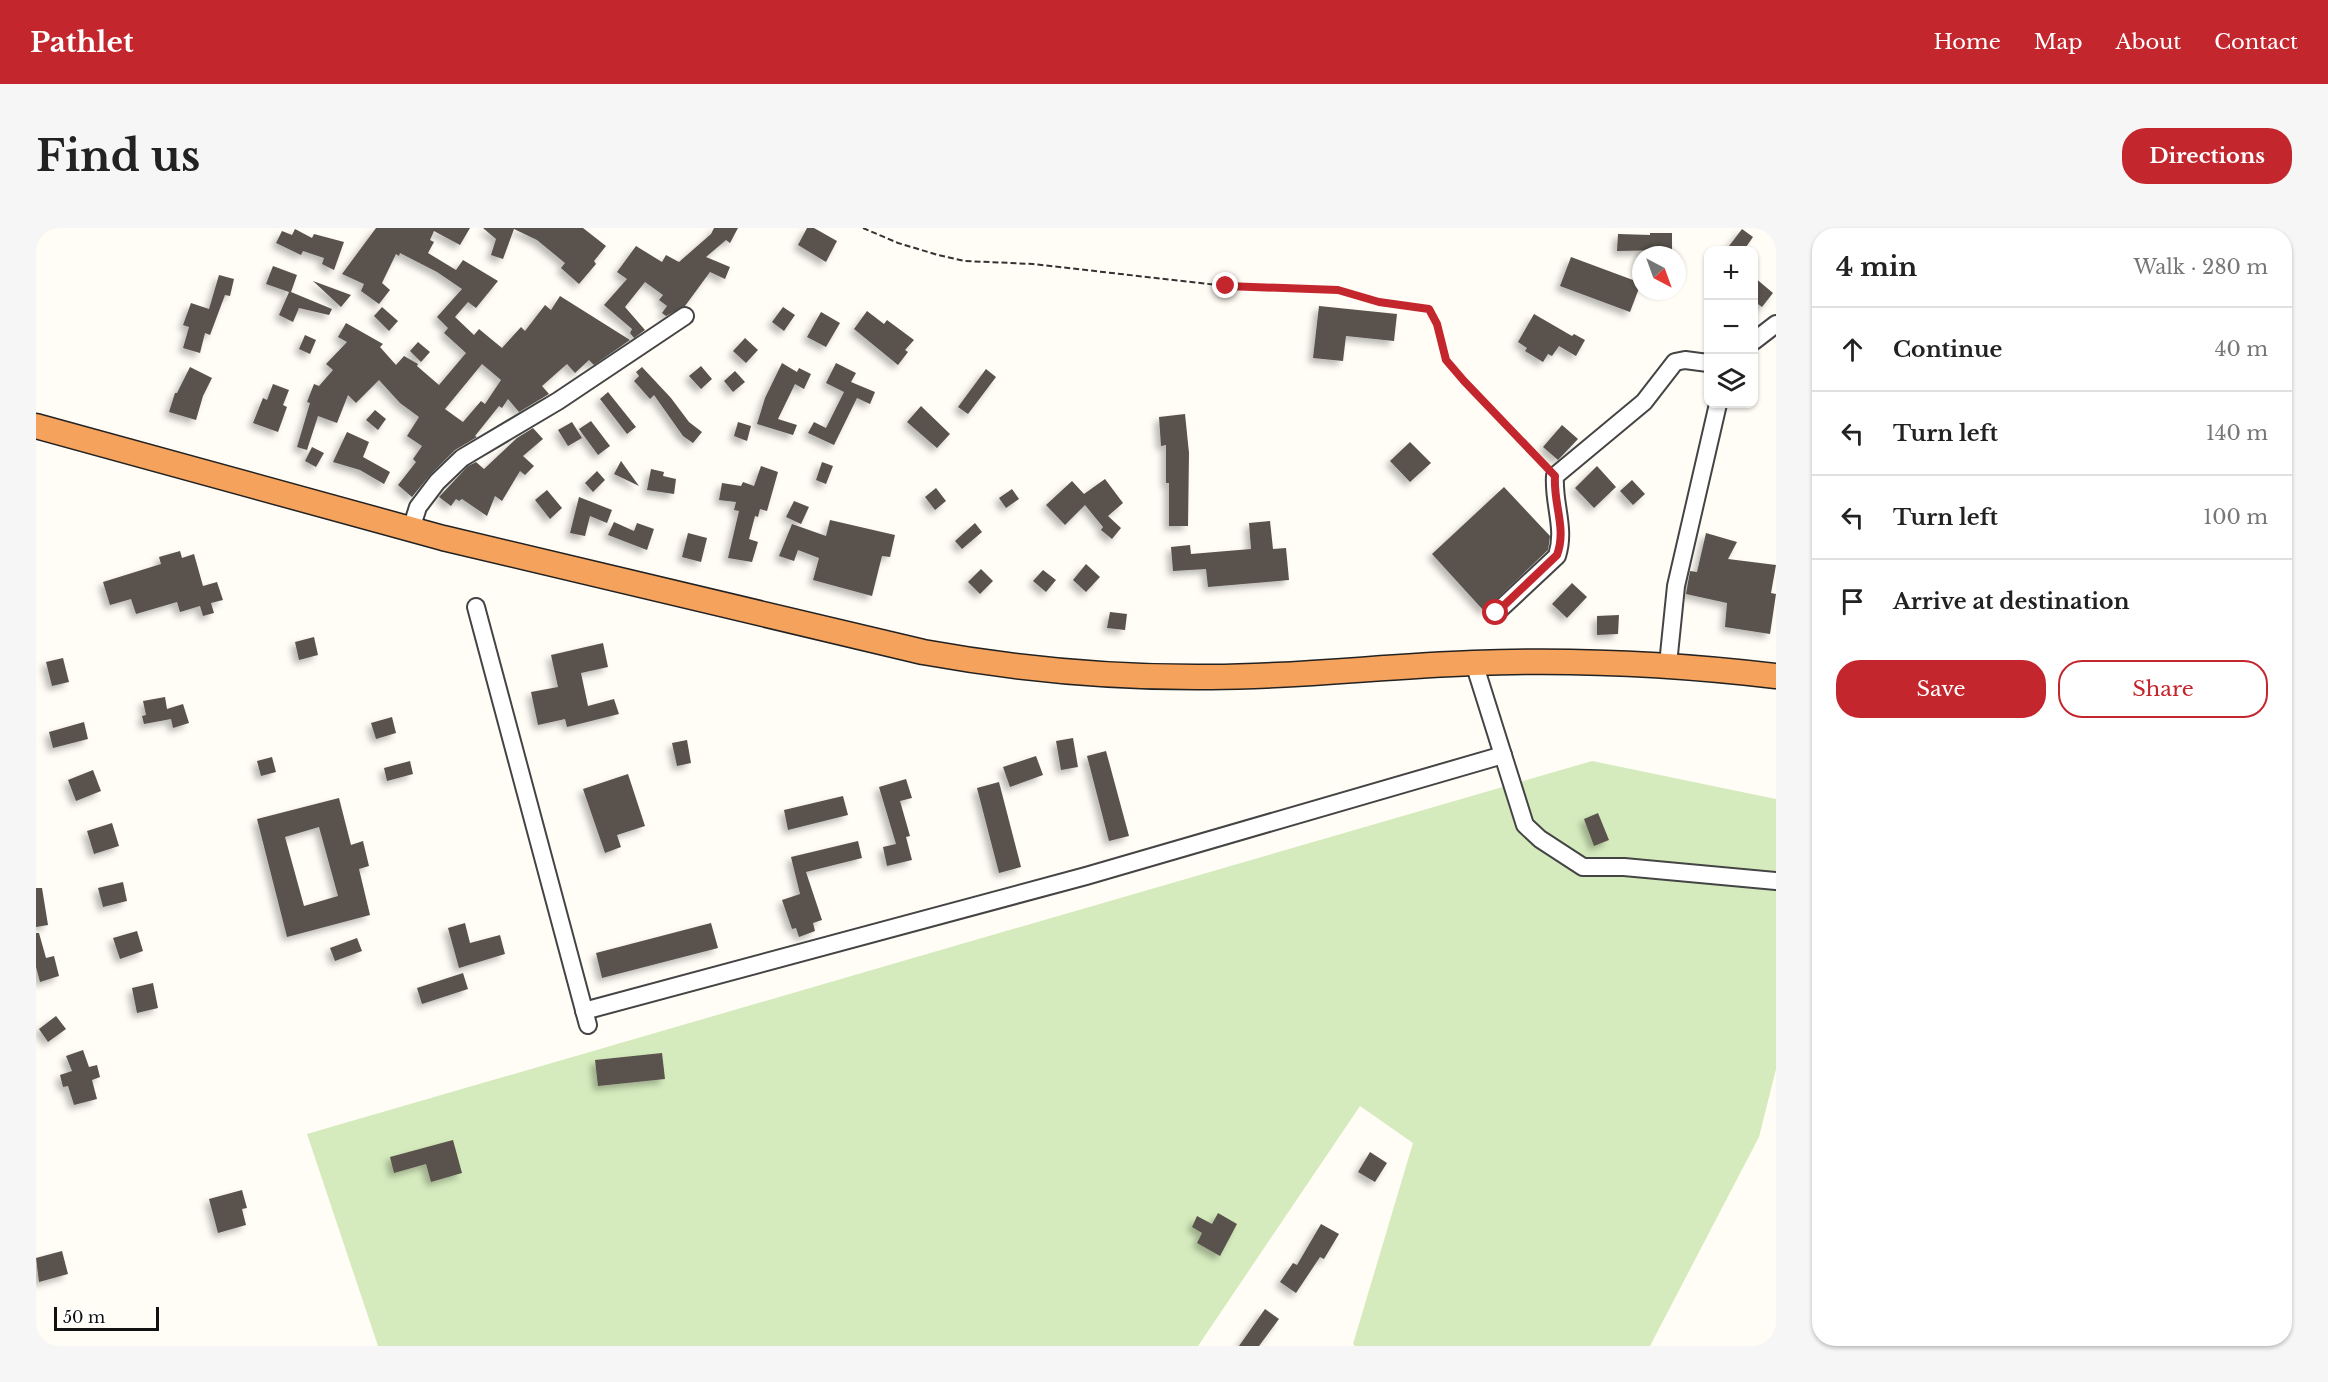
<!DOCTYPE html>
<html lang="en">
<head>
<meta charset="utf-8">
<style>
  body { margin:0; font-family:"Libre Baskerville",serif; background:#f6f6f6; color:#222 }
  .controls { position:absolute; right:18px; top:18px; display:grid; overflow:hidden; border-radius:12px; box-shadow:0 2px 4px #0004 }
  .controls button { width:54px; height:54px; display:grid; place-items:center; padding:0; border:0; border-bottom:2px solid #e0e0e0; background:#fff; color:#222; font:30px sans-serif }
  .compass { position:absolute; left:1596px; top:18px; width:54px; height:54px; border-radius:50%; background:#fff; box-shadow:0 2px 4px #0004; rotate:139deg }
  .scale { position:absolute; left:18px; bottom:15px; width:105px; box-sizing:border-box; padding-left:6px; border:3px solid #111; border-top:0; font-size:16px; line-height:21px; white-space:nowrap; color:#111; -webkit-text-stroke:4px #fff; paint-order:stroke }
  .stop { position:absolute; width:18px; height:18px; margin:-14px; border:4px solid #c4262e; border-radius:50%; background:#fff }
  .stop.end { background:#c4262e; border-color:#fff; box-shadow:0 2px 6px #0008 }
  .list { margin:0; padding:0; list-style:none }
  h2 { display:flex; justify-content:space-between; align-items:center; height:78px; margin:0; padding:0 24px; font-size:26px }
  h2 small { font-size:20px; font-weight:400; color:#767676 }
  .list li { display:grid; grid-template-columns:39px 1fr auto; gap:18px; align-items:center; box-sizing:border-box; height:84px; padding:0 24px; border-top:2px solid #e0e0e0 }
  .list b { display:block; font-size:22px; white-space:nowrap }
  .list em { font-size:20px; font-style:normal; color:#767676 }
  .actions { display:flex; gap:12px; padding:18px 24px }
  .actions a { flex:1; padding:14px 0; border:2px solid #c4262e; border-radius:24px; text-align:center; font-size:21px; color:#c4262e }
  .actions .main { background:#c4262e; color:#fff }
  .icon { flex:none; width:33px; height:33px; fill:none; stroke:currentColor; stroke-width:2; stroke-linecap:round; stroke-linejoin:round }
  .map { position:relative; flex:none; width:1740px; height:1118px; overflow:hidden; border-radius:24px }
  header { display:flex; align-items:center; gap:36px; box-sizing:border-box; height:84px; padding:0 30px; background:#c4262e; color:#fff }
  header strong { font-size:28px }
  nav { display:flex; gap:33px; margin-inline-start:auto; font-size:21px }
  .intro { display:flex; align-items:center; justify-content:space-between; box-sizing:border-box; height:144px; padding:0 36px }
  h1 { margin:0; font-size:42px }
  .button { padding:15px 27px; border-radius:24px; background:#c4262e; color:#fff; font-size:21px; font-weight:700 }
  main { display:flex; gap:36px; padding:0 36px }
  aside { flex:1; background:#fff; border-radius:24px; box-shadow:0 2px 4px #0004 }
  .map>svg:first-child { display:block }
  .green { fill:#d5ebbd }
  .building { fill:#5a524d; fill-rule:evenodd; filter:url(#shadow) }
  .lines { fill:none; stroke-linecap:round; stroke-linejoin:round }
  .minor-casing { stroke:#444; stroke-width:20 }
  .highway-casing { stroke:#222; stroke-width:27 }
  .path { stroke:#333; stroke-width:2; stroke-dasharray:6 3; stroke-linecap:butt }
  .minor { stroke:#fff; stroke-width:16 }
  .highway { stroke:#f5a25d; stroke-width:24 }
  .route { stroke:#c4262e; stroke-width:8 }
</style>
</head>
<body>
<header>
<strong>Pathlet</strong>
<nav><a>Home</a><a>Map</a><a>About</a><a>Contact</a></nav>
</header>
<div class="intro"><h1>Find us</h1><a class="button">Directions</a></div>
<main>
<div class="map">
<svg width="1740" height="1118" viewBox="0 0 1740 1118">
  <defs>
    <filter id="shadow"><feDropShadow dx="-4.5" dy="4.5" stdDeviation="3" flood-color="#0004"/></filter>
  </defs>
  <rect width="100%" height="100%" fill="#fffdf5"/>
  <path class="green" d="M1556 533 1740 571V841L1723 909 1614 1118H1319L1317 1116 1377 915 1324 878 1162 1118H342L271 906Z"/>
  <g class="building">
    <path d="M340 0H434L424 17 398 3 394 12 398 14 392 25 420 42 427 32 462 53 440 80 432 74 419 89 438 107 443 101 466 120 485 99 489 103 509 77 515 82 524 68 594 112 558 137 553 132 539 145 531 136 506 158 513 166 483 184 472 171 466 180 463 178 439 208 441 209 419 222 394 247 376 269 362 257 380 234 377 231 386 218 371 208 383 189 364 175 343 152 320 175 312 167 301 195 282 188 271 222 261 219 274 175 271 174 278 156 283 158 297 142 290 136 311 114 302 109 310 95 347 116 344 119 360 137 368 128 382 136 381 138 403 157 430 125 408 105 412 100 401 89 426 61 401 44 364 25 363 28 360 26 346 55 354 62 343 76 325 63 328 56 306 46ZM446 136 465 152 449 176 445 173 427 194 409 181Z"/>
    <path d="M447 0H547L570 18 558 33 560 36 543 56 525 40 529 35 501 12 478 1 467 31 455 27 460 11Z"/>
    <path d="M678 0H702L694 15 690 12 670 29 694 39 689 51 674 44 649 78 630 88 626 85 631 78 623 72 627 67 609 54 589 79 609 102 598 110 594 105 596 101 568 77 591 51 581 44 600 18 626 34 630 27 643 34 675 6Z"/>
    <path d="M771 0H778L801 13 790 34 762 17Z"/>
    <path d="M259 1 276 10 278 6 308 14 298 42 286 36 288 30 267 23 265 27 240 15 246 3 256 7Z"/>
    <path d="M1706 1 1717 9 1708 22H1690Z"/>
    <path d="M1614 5H1636V22L1581 23 1582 6 1614 7Z"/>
    <path d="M1535 29 1605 55 1594 84 1524 58Z"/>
    <path d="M237 38 261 47 255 64 296 81 293 87 263 80 257 94 243 87 253 64 230 56Z"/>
    <path d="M183 47 198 51 194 68 189 67 174 107 169 105 164 125 147 120 153 99 147 97 155 75 173 81Z"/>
    <path d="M1718 49 1737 65 1726 79 1718 73Z"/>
    <path d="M277 53 315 67 305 79Z"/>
    <path d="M1283 78 1361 86 1358 113 1310 108 1307 133 1277 130Z"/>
    <path d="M346 79 362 93 353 103 338 88Z"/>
    <path d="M747 79 759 87 748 103 736 94Z"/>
    <path d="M831 83 848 96 851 92 878 112 869 122 872 124 862 137 818 101Z"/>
    <path d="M785 84 804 95 790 119 771 109Z"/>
    <path d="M1498 86 1536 108 1538 106 1549 112 1540 128 1523 118 1516 128 1512 126 1507 134 1489 123 1491 120 1482 114Z"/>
    <path d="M269 107 280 112 274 126 263 121Z"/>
    <path d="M709 110 722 122 710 135 697 123Z"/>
    <path d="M382 114 394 124 385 134 374 123Z"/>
    <path d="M746 135 761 144 763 140 775 146 768 161 759 156 742 191 761 197 757 207 721 196 729 170Z"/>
    <path d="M800 135 820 145 815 154 839 164 834 176 821 170 798 217 772 205 778 194 790 200 808 164 790 155Z"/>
    <path d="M665 138 676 151 665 161 653 148Z"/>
    <path d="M154 139 176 150 167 168 160 192 133 184 139 165H141Z"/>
    <path d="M606 139 635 170 653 194 666 204 657 215 647 208 618 167 614 171 598 153 603 148 600 144Z"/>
    <path d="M950 141 960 149 932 186 922 179Z"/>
    <path d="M699 143 709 154 697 164 688 153Z"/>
    <path d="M237 156 253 162 247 177 251 179 242 204 217 195 227 170 231 172Z"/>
    <path d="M572 164 600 199 591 206 564 171Z"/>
    <path d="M885 178 914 206 901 220 871 194Z"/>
    <path d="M339 182 350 191 342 202 330 192Z"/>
    <path d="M1149 186 1153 225 1152 298H1133V255H1130V217L1125 218 1123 189Z"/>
    <path d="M555 193 574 218 562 227 543 201Z"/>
    <path d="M536 194 546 210 532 218 522 202Z"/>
    <path d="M702 194 715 198 711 213 698 208Z"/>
    <path d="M1526 197 1542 211 1522 232 1507 219Z"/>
    <path d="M497 200 507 211 487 228 498 238 489 247 484 243 466 273 459 268 451 288 426 271 423 273 420 271 415 278 403 269 432 238 440 234 448 241 481 210Z"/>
    <path d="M311 204 333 214 327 229 354 244 348 256 324 242 297 234Z"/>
    <path d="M1374 214 1395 235 1374 254 1354 233Z"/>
    <path d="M276 219 288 225 280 239 269 233Z"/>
    <path d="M585 233 603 258 578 246Z"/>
    <path d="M786 234 797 238 790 256 780 252Z"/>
    <path d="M725 238 742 244 731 283 724 281 722 289 719 288 713 311 722 314 716 334 692 330 703 283 698 282 700 274 683 272 686 255 705 258 707 254 718 258Z"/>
    <path d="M1561 238 1580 259 1558 280 1539 260Z"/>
    <path d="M615 241 628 244 627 248 640 251 638 266 611 262Z"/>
    <path d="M561 243 569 252 557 264 549 255Z"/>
    <path d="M1069 251 1087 275 1072 288 1085 300 1076 311 1065 302 1067 299 1049 277 1029 297 1010 277 1036 253 1048 266Z"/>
    <path d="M1596 252 1609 266 1597 277 1584 263Z"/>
    <path d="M1468 259 1514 308 1513 316 1512 322 1448 383 1396 326Z"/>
    <path d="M900 260 910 273 899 282 889 269Z"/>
    <path d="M976 261 983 271 970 280 963 270Z"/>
    <path d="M511 262 526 280 514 291 499 272Z"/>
    <path d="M543 269 576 282 571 295 554 288 549 308 534 305Z"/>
    <path d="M758 273 773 279 765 296 750 289Z"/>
    <path d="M794 292 859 307 854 329 846 328 836 368 777 352 783 330 762 322 758 333 743 328 756 296 790 308Z"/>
    <path d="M1234 293 1237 321 1250 320 1253 352 1172 359 1170 341 1137 343 1135 319 1154 317 1155 326 1215 321 1213 295Z"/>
    <path d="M578 294 598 303 601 295 618 301 611 322 572 307Z"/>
    <path d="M939 295 946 304 926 321 919 313Z"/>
    <path d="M652 305 671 310 665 334 646 329Z"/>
    <path d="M1670 305 1701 314 1692 331 1740 337 1735 365 1740 366 1734 406 1689 399 1691 375 1650 366 1654 343 1661 344Z"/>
    <path d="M144 323 146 330 158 326 167 358 181 354 187 372 175 375 178 385 167 388 164 378 144 384 141 374 100 386 95 371 74 377 67 354 125 336 123 329Z"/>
    <path d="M1050 336 1064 349 1050 364 1037 352Z"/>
    <path d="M945 341 957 353 944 366 932 354Z"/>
    <path d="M1007 342 1020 352 1010 364 997 353Z"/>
    <path d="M1536 355 1551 369 1531 390 1516 376Z"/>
    <path d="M1074 384 1091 386 1089 402 1071 400Z"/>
    <path d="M1583 387 1582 406 1561 407V388Z"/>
    <path d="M278 409 282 427 263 432 259 414Z"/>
    <path d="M567 415 572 439 545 445 552 478 578 471 583 486 531 499 529 491 502 497 495 464 522 459 515 427Z"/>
    <path d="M27 430 33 454 16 458 10 434Z"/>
    <path d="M129 469 131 481 147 476 153 495 137 500 135 491 108 496 106 488 110 487 107 473Z"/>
    <path d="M356 489 360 505 340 511 335 495Z"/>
    <path d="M48 494 52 511 17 520 13 504Z"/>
    <path d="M1037 510 1042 539 1025 542 1020 513Z"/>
    <path d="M651 512 655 535 641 538 636 515Z"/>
    <path d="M1070 523 1093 608 1073 613 1051 528Z"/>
    <path d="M1000 528 1007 547 974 559 967 539Z"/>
    <path d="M236 529 240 544 225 548 221 533Z"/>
    <path d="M374 533 377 546 351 553 348 540Z"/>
    <path d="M57 542 65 563 40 573 32 552Z"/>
    <path d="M592 546 609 598 581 607 585 619 569 625 547 561Z"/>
    <path d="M870 551 876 570 864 573 874 608 870 609 876 632 851 638 847 619 860 616 843 559Z"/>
    <path d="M963 554 985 639 963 645 941 560Z"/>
    <path d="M807 568 812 587 752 602 748 582Z"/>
    <path d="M303 570 315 617 327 613 333 638 323 641 334 687 251 709 221 591ZM283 599 302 668 268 678 249 609Z"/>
    <path d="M1562 585 1573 612 1558 618 1548 591Z"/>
    <path d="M76 595 83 618 58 626 51 603Z"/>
    <path d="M822 613 826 630 770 644 786 692 777 695 779 703 763 709 760 700 756 701 746 672 764 666 755 629Z"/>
    <path d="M87 654 91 673 67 679 62 660Z"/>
    <path d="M0 660H6L12 697 0 699Z"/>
    <path d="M429 695 434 715 464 707 469 726 423 740 412 700Z"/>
    <path d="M675 695 682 720 566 750 560 725Z"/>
    <path d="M101 703 107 723 84 731 77 710Z"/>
    <path d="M0 705H3L10 730 18 728 23 748 4 754 0 739Z"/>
    <path d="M321 710 326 723 299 733 294 720Z"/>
    <path d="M427 745 432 761 386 776 381 760Z"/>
    <path d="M117 755 122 780 101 785 96 760Z"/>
    <path d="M20 788 30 801 12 814 3 801Z"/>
    <path d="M47 822 53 839 61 837 64 849 56 852 61 871 38 877 32 858 27 859 24 847 36 843 30 828Z"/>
    <path d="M626 825 629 851 562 858 559 832Z"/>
    <path d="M417 912 426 945 395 954 390 936 358 945 354 929Z"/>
    <path d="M1334 924 1351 935 1339 954 1322 944Z"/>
    <path d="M206 962 211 980 206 981 210 997 182 1005 173 971Z"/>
    <path d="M1182 985 1201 996 1184 1028 1161 1015 1166 1005 1156 999 1161 988 1176 996Z"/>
    <path d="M1285 996 1303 1006 1288 1031 1284 1029 1260 1065 1244 1054 1257 1035 1261 1037Z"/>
    <path d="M26 1023 32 1046 3 1054 0 1030Z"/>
    <path d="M1229 1081 1243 1091 1223 1118H1203Z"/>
  </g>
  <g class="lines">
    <defs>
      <g id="minor">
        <path d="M1718 113 1740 96"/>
        <path d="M375 301 382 279 401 254 426 230 522 173 649 88"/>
        <path d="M440 379 552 797"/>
        <path d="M1460 385 1521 328C1530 300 1517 276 1519 248L1608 174 1639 134 1649 132 1672 135"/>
        <path d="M1438 435 1489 597 1504 611 1547 639H1588L1740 653"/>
        <path d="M1632 436 1640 358 1682 176"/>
        <path d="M548 783 1050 648 1467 527"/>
      </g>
      <path id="highway" d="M0 198 407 310 887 424C981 441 1079 450 1175 449 1262 449 1350 438 1437 435 1539 431 1639 436 1740 448"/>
    </defs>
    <use href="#minor" class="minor-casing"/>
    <use href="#highway" class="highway-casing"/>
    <path class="path" d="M827 0 862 15 902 27 929 33 997 36 1190 58 1302 62 1343 74 1393 81 1401 96 1410 132 1428 153 1509 237"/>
    <use href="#minor" class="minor"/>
    <use href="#highway" class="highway"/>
  </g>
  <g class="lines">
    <path class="route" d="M1190 58 1302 62 1343 74 1393 81 1401 96 1410 132 1428 153 1519 248C1517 276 1531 300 1521 327L1460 385"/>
  </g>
</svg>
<div class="controls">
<button>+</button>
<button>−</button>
<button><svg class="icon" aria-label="layers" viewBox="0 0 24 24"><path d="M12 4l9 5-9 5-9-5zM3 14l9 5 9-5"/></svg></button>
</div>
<svg class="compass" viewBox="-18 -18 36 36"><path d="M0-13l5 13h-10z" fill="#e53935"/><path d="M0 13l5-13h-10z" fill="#767676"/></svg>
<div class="scale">50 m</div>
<div class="stop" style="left:1460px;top:385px"></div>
<div class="stop end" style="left:1190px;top:58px"></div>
</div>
<aside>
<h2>4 min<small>Walk · 280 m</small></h2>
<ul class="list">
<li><svg class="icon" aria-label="ahead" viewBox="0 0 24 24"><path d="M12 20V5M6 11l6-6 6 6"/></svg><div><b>Continue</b></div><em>40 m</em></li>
<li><svg class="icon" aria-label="left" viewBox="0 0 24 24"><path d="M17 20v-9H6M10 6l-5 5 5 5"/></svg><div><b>Turn left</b></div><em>140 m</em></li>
<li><svg class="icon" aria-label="left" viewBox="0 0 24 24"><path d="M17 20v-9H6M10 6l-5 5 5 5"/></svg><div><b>Turn left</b></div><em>100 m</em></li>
<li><svg class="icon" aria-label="arrive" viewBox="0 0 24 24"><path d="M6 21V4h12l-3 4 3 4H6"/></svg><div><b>Arrive at destination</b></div></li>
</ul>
<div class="actions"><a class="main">Save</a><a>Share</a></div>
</aside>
</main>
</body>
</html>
